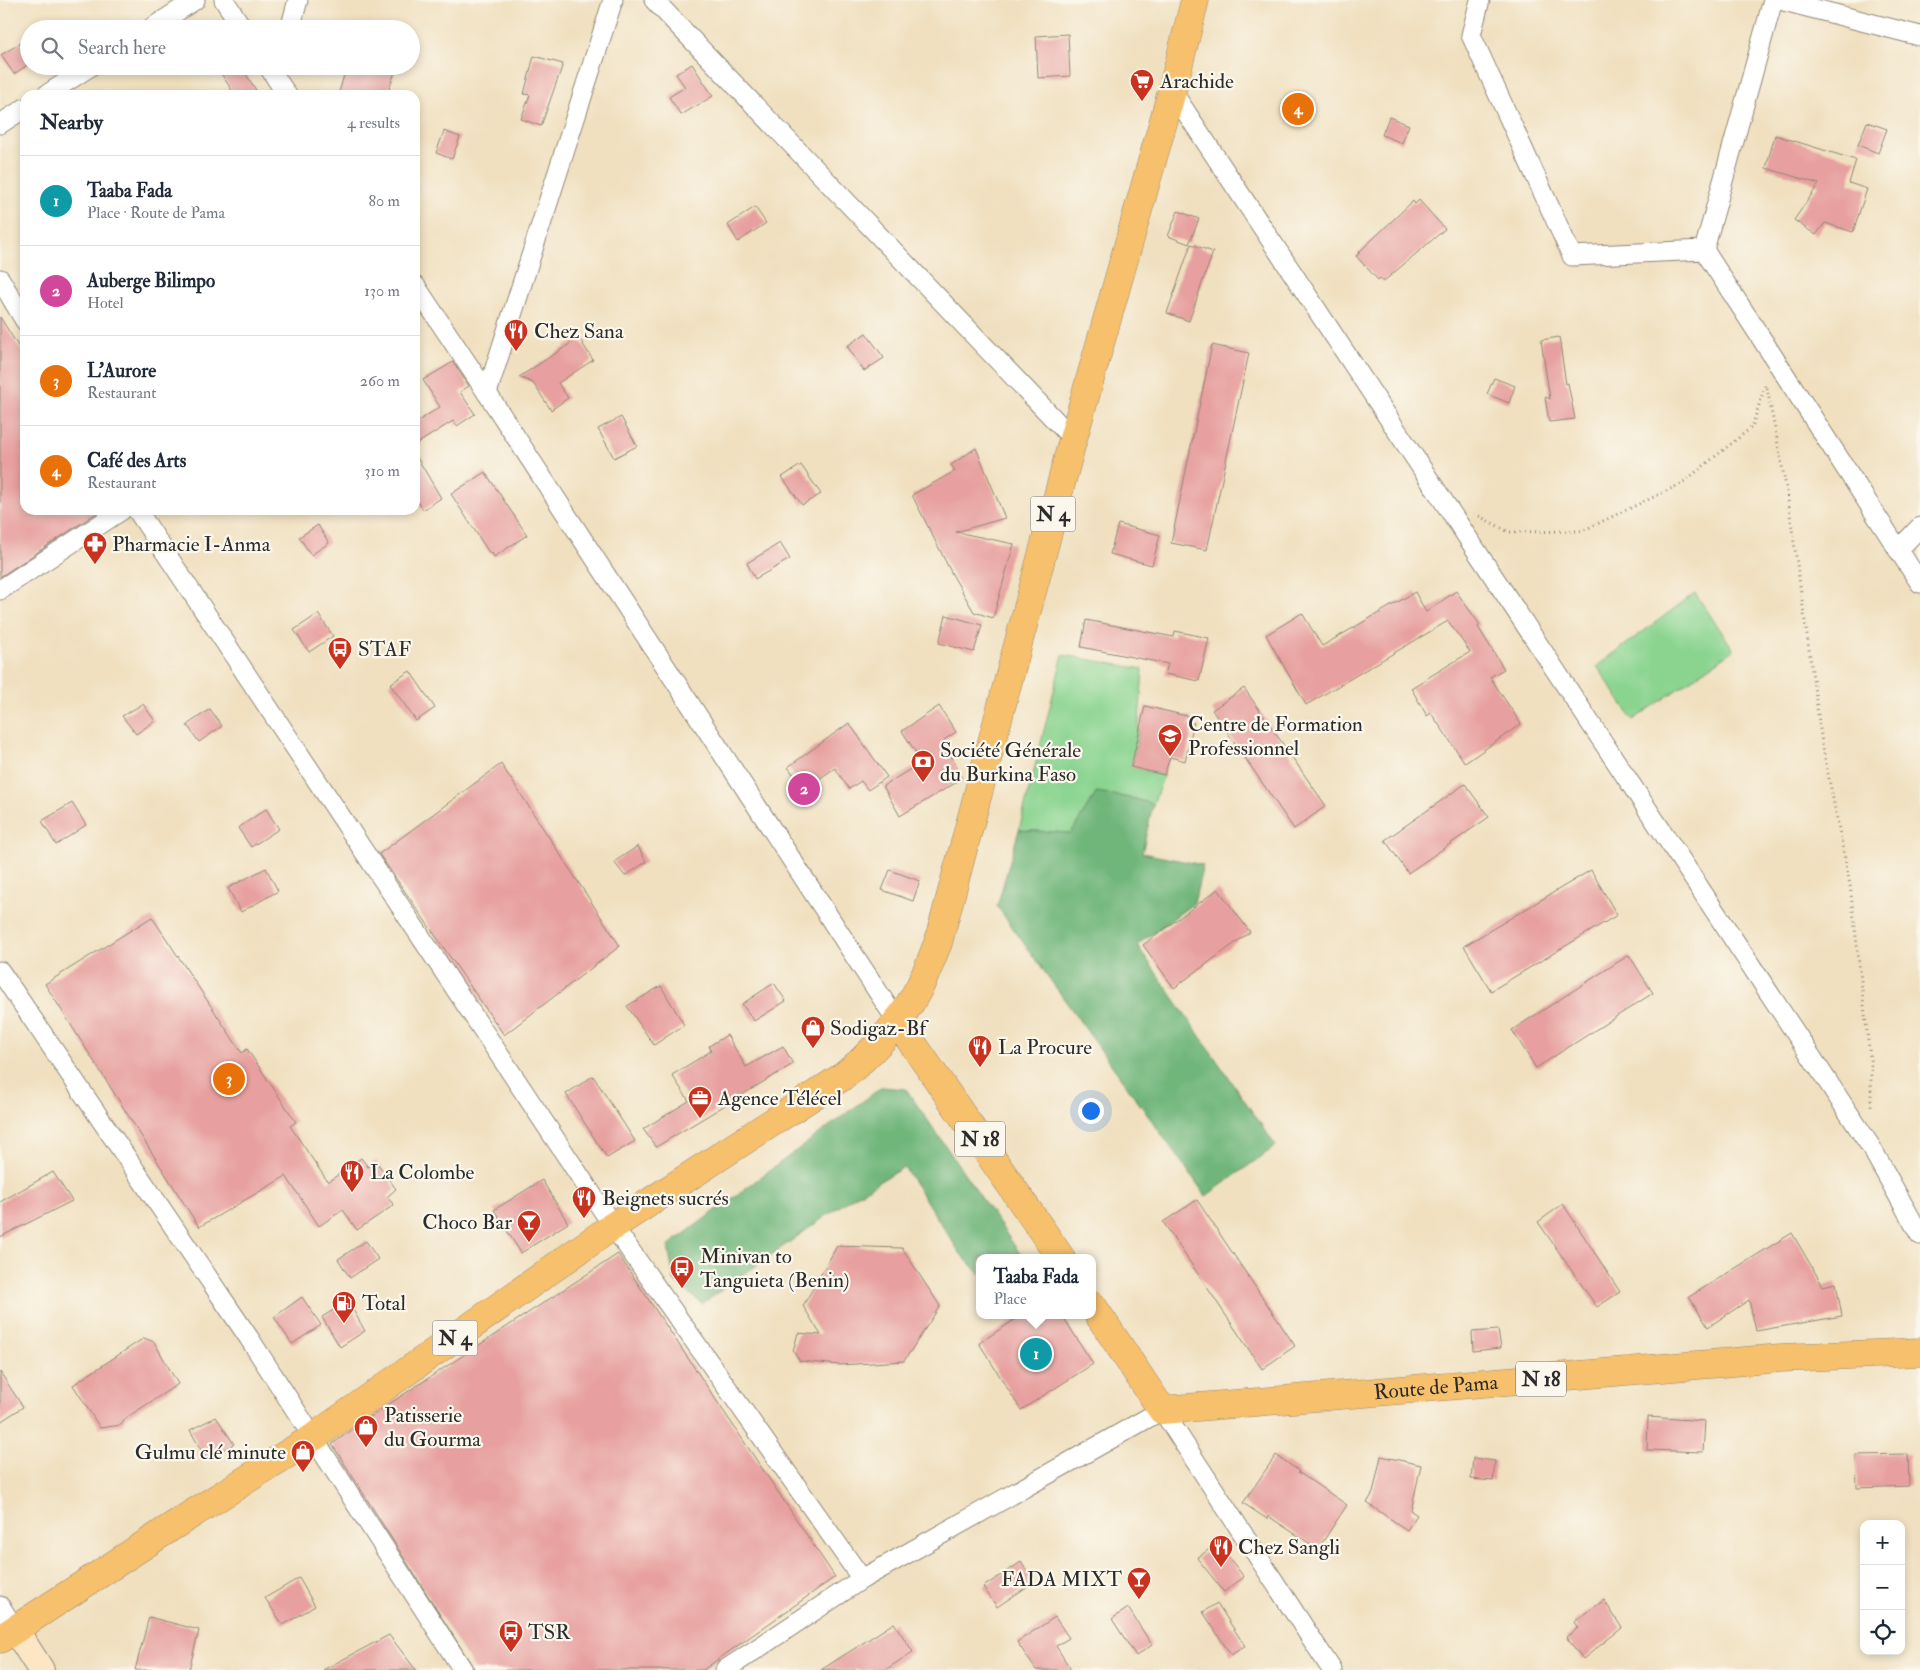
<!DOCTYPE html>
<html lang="en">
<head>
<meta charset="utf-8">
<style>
  body { margin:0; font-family:"IM FELL Double Pica",serif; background:#f6f6f7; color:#1f2937 }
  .controls { position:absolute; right:15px; bottom:15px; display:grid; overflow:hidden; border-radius:10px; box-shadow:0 2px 8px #0003 }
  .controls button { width:45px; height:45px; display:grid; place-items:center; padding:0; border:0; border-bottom:1px solid #e0e1e3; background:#fff; color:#1f2937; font:25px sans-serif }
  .you { position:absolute; left:1090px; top:1110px; width:18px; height:18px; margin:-12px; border:4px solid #fff; border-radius:50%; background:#1a73e8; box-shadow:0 0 0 8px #1a73e833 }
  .badge { display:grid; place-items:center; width:32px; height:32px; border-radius:50%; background:#c8321e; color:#fff; font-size:16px; font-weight:700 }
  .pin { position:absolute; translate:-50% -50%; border:2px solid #fff; box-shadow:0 1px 5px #0006 }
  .popup { position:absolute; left:976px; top:1254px; width:120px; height:65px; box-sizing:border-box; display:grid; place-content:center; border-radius:10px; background:#fff; filter:drop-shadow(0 1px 4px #0005); font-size:16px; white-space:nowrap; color:#747a83 }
  .popup b { font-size:19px; color:#1f2937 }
  .popup::after { content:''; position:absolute; left:50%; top:100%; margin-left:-10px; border:10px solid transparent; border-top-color:#fff }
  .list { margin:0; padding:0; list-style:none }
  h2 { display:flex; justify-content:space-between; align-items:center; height:65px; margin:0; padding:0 20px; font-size:21px }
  h2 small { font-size:16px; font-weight:400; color:#747a83 }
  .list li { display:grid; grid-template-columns:32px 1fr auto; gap:15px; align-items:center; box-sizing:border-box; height:90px; padding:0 20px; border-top:1px solid #e0e1e3 }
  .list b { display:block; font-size:19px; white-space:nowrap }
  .list p { margin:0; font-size:16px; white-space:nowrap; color:#747a83 }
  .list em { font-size:16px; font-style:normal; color:#747a83 }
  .icon { flex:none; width:28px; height:28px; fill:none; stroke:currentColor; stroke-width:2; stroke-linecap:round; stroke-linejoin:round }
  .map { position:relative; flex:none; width:1920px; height:1670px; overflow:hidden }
  .search { position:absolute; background:#fff; box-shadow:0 2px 8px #0003; left:20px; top:20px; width:400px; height:55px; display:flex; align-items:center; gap:12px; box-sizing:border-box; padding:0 18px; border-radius:28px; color:#747a83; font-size:19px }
  .panel { position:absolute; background:#fff; box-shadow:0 2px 8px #0003; left:20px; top:90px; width:400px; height:425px; border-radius:15px }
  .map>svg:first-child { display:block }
  .green { fill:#8ad490; stroke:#5a805e }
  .forest { fill:#6fb67a; stroke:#4d7052 }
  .building { fill:#e7a09f }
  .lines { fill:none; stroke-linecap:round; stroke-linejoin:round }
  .street-casing { stroke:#8e8676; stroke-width:21 }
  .secondary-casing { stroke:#8e8676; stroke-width:28 }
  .highway-casing { stroke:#8e8676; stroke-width:29 }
  .path { stroke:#8e8676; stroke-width:3; stroke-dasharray:1 4; stroke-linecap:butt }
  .street { stroke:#fff; stroke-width:19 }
  .secondary { stroke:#fce6c4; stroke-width:26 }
  .highway { stroke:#f7c06c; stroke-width:28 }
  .labels { text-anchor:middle; stroke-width:4.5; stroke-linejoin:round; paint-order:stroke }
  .shield { fill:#fbf7ec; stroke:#696865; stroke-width:1 }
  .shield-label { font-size:20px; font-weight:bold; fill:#2b2b2b }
  .poi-label { font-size:21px; fill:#2b2b2b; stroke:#fbf7ec; text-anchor:start }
  .street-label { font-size:21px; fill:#2b2b2b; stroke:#fbf7ec }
</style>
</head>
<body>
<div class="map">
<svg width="1920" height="1670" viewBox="0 0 1920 1670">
  <rect width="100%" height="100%" fill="#fbf7ec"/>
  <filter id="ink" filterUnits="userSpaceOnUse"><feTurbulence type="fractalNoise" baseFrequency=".02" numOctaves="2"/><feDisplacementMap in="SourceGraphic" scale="10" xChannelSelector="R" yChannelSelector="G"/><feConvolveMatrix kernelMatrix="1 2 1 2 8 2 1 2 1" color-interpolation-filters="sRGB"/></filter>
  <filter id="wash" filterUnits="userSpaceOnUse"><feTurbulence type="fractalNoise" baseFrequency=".0096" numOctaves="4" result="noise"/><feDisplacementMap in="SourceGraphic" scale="20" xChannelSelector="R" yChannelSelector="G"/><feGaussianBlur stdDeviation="1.12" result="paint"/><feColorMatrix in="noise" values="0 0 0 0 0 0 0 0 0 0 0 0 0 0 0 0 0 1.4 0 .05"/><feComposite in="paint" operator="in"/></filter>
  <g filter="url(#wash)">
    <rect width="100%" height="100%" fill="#f0e0c0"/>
    <g class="green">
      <path d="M1695 593 1734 650 1633 720 1597 666Z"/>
      <path d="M1063 655 1143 669 1138 737 1131 767 1164 775 1153 804 1135 799 1097 792 1071 833 1019 830Z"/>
    </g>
    <g class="forest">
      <path d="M1097 792 1135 799 1153 804 1142 853 1203 865 1194 903 1137 945 1276 1146 1206 1196 997 906 1019 830 1071 833Z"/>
      <path d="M882 1087 906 1089 1023 1258H980V1275L960 1253 904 1167 853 1197 702 1304 674 1281 668 1246Z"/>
    </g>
    <g id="blocks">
      <g class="building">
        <path d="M1068 34 1070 76 1038 78 1036 36Z"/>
        <path d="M29 38V64L14 74 1 55Z"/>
        <path d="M534 56 563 64 541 126 521 119 530 95 524 94Z"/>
        <path d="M692 64 713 96 681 115 669 97 685 87 676 74Z"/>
        <path d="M216 66H241L259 95H235Z"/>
        <path d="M347 66H397L387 95H338Z"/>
        <path d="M1389 117 1409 125 1402 143 1382 135Z"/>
        <path d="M1867 122 1887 129 1878 153 1858 145Z"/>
        <path d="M444 131 460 137 452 159 436 153Z"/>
        <path d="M1775 135 1856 160 1849 183 1867 189 1853 232 1825 223 1816 235 1794 220 1819 184 1766 168Z"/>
        <path d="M1419 200 1445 229 1383 282 1380 278 1378 280 1356 256 1359 254 1358 253 1413 201 1415 204Z"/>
        <path d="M755 207 766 223 738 242 728 225Z"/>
        <path d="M1178 211 1199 219 1189 244 1168 236Z"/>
        <path d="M1191 244 1213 252 1189 321 1167 313Z"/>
        <path d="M0 317 25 357V510H101L0 577Z"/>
        <path d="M866 333 884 358 864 371 847 346Z"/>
        <path d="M1559 337 1566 384 1568 383 1575 419 1549 422 1545 397 1550 399 1541 340Z"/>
        <path d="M579 338 593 360 558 383 568 398 551 410 533 383 519 377Z"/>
        <path d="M1212 345 1249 353 1207 550 1171 543Z"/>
        <path d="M453 362 469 386 460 392 475 414 457 426 453 421 415 445V423L440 407 423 380Z"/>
        <path d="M1494 378 1515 386 1509 403 1487 394Z"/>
        <path d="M621 417 637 446 614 458 598 429Z"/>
        <path d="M976 448 1005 518 956 532 1014 544 993 618 974 612 952 574 912 495 955 471 951 465Z"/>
        <path d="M415 454 441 498 423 510 415 497Z"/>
        <path d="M801 465 821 494 802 505 782 477Z"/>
        <path d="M485 472 527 535 494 557 492 553 490 554 451 494Z"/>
        <path d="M1118 524 1160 535 1152 565 1110 554Z"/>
        <path d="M318 525 329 543 311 555 299 537Z"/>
        <path d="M780 543 790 559 755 579 747 563Z"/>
        <path d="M1456 591 1480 625 1478 627 1504 669 1490 677 1521 724 1465 763 1431 713 1427 716 1411 688 1470 652 1448 621 1306 705 1266 635 1302 613 1322 646 1415 592 1426 612Z"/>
        <path d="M318 614 333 636 309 652 294 630Z"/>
        <path d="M946 615 982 625 974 652 939 643Z"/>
        <path d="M1086 620 1174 637 1175 631 1209 638 1199 681 1165 674 1168 664 1081 647Z"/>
        <path d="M410 671 435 708 416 721 390 684Z"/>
        <path d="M1244 688 1326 806 1294 829 1212 710Z"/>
        <path d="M143 704 155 721 136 734 122 716Z"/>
        <path d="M939 706 956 732 944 740 962 779 900 816 883 786 922 762 902 731Z"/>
        <path d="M1145 706 1191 717 1189 726 1194 722 1185 761 1170 757 1164 775 1131 767Z"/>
        <path d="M210 709 222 726 199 742 187 725Z"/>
        <path d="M849 723 887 777 868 790 861 781 849 789 835 768 804 789 788 767Z"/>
        <path d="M501 764 620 946 504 1035 379 854Z"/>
        <path d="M1465 784 1489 817 1408 873 1385 840Z"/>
        <path d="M72 803 86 825 56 845 42 821Z"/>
        <path d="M266 809 279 829 251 847 238 828Z"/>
        <path d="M638 846 646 862 625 876 614 862Z"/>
        <path d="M266 868 278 891 241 912 228 888Z"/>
        <path d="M890 870 920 881 913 901 882 890Z"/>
        <path d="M1591 870 1617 915 1491 991 1464 946Z"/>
        <path d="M1218 889 1250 932 1174 988 1143 945Z"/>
        <path d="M152 917 242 1053 247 1049 296 1122 290 1126 328 1182 361 1158 368 1167 376 1161 396 1189 387 1197 394 1205 357 1230 343 1210 319 1226 286 1176 199 1227 45 984Z"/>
        <path d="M1629 955 1653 993 1536 1068 1512 1030Z"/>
        <path d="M774 983 786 1001 754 1021 742 1004Z"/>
        <path d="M661 986 684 1025 654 1045 627 1006Z"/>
        <path d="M727 1035 746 1067 783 1046 793 1064 656 1147 643 1129 689 1101 672 1075 711 1051 709 1046Z"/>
        <path d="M593 1076 635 1141 607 1158 566 1094Z"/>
        <path d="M53 1172 72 1201 0 1237V1202Z"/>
        <path d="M542 1180 568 1223 521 1253 494 1210Z"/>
        <path d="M1197 1200 1295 1346 1262 1369 1163 1222Z"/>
        <path d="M1563 1204 1620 1292 1597 1307 1538 1222Z"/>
        <path d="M1792 1233 1823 1286 1836 1283 1842 1316 1756 1331 1749 1300 1708 1327 1689 1297Z"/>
        <path d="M366 1241 378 1259 350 1278 338 1259Z"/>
        <path d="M837 1246 902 1248 940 1306 904 1361 839 1365 800 1361 793 1351 798 1333 821 1335 803 1306Z"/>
        <path d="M618 1254 835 1577 703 1670H475L332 1444 386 1406Z"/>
        <path d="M302 1297 321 1325 292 1344 274 1317Z"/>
        <path d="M348 1301 365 1331 340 1347 322 1317Z"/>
        <path d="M1022 1315H1062L1093 1364 1021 1410 979 1343Z"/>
        <path d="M1498 1330 1501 1348 1473 1351 1472 1332Z"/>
        <path d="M144 1338 154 1342 178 1384 126 1418 121 1425 100 1428 73 1385Z"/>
        <path d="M0 1372 23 1407 0 1422Z"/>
        <path d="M216 1417 234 1444 206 1459 190 1430Z"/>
        <path d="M1648 1417 1705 1421 1703 1452 1647 1450Z"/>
        <path d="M1908 1454 1909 1486 1857 1488 1856 1455Z"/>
        <path d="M1276 1455 1299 1471 1298 1472 1347 1505 1318 1549 1268 1516 1267 1519 1243 1503Z"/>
        <path d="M1381 1456 1421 1465 1411 1511 1417 1515 1407 1530 1367 1503 1373 1493Z"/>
        <path d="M1473 1458 1495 1461 1493 1481 1471 1479Z"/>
        <path d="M1218 1543 1244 1577 1224 1592 1197 1558Z"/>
        <path d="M1021 1562 1034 1582 997 1607 983 1587Z"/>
        <path d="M299 1578 315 1606 283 1625 265 1598Z"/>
        <path d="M1604 1600 1622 1628 1583 1659 1566 1637 1578 1628 1574 1622Z"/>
        <path d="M1217 1603 1245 1646 1231 1655 1203 1612Z"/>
        <path d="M1128 1608 1152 1645 1136 1656 1112 1619Z"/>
        <path d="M149 1617 199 1630 189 1670H135Z"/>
        <path d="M1055 1617 1069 1638 1056 1646 1071 1670H1036L1017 1642Z"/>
        <path d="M894 1623 913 1652 885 1670H821Z"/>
        <path d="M389 1635 416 1670H323Z"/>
      </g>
    </g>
  </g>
  <g filter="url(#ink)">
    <use href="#blocks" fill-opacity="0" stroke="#8e8676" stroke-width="1"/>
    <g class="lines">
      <defs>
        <g id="street">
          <path d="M224 0 243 29"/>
          <path d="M654 0 1073 439"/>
          <path d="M1480 0 1471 35 1572 256 1704 250 1920 583"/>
          <path d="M1780 0 1920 36"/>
          <path d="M150 29 195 0"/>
          <path d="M290 29 298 0"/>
          <path d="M268 66 287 95"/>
          <path d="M1172 91 1871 1147 1920 1235"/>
          <path d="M46 95 91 66"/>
          <path d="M0 124 25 108"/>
          <path d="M1704 250 1773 0"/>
          <path d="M0 279 25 321"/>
          <path d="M415 285 487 393 897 1021"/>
          <path d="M487 393 613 0"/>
          <path d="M137 510 613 1226 862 1579"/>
          <path d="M1898 550 1920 527"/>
          <path d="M0 590 122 510"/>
          <path d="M0 971 249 1338 463 1670"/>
          <path d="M0 1606 15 1629"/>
          <path d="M725 1670 862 1579 1162 1410 1332 1670"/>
        </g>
        <path id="secondary" d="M15 1629 41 1670"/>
        <g id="highway">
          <path d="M897 1021 1061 1258"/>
          <path id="s1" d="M1092 1305 1162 1410 1781 1358 1920 1352"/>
          <path d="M0 1639 173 1526 314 1437 613 1226 845 1075C875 1050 902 1021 920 986 927 972 932 957 938 943L1073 439 1172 91 1195 0"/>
        </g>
      </defs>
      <use href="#street" class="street-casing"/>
      <use href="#secondary" class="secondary-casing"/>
      <use href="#highway" class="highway-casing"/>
      <g class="path">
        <path d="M1767 388 1787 492 1822 743 1850 885 1871 1066V1108"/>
        <path d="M1479 516 1509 532 1582 531 1681 484 1752 427 1766 383"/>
      </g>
      <use href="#street" class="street"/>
      <use href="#secondary" class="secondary"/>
      <use href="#highway" class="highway"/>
    </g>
  </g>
  <defs>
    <symbol id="supermarket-pin" viewBox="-11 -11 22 30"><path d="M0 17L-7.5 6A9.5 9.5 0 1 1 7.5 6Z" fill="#c8321e" stroke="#fbf7ec"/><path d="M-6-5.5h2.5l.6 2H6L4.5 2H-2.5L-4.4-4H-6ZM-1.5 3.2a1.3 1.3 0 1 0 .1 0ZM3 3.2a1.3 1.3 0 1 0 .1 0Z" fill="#fff"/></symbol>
    <symbol id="restaurant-pin" viewBox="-11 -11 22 30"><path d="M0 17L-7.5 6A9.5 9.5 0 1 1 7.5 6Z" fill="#c8321e" stroke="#fbf7ec"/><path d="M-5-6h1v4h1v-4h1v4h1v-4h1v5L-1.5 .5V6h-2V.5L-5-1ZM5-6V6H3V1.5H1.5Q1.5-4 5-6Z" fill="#fff"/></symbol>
    <symbol id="pharmacy-pin" viewBox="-11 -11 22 30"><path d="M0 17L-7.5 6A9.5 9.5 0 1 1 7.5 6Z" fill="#c8321e" stroke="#fbf7ec"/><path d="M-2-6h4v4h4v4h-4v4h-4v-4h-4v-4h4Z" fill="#fff"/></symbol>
    <symbol id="bus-pin" viewBox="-11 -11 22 30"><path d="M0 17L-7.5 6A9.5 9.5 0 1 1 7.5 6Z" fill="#c8321e" stroke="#fbf7ec"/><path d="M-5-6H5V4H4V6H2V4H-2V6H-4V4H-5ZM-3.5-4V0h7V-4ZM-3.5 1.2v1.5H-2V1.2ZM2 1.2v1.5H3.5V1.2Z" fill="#fff"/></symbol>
    <symbol id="school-pin" viewBox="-11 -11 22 30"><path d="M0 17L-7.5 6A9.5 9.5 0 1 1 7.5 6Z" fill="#c8321e" stroke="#fbf7ec"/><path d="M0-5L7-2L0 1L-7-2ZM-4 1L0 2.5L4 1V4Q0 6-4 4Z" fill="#fff"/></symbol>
    <symbol id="bank-pin" viewBox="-11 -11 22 30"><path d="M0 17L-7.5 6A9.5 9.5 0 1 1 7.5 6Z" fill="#c8321e" stroke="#fbf7ec"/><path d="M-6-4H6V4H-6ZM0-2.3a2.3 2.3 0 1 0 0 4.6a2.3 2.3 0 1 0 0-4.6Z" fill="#fff"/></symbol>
    <symbol id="shop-pin" viewBox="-11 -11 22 30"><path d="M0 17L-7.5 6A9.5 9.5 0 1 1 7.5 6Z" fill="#c8321e" stroke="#fbf7ec"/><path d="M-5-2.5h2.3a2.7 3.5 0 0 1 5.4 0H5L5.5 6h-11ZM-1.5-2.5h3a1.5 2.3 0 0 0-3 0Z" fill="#fff"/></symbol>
    <symbol id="office-pin" viewBox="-11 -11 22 30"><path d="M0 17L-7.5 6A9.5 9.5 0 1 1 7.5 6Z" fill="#c8321e" stroke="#fbf7ec"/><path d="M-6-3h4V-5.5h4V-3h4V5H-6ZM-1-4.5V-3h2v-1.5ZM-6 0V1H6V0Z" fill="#fff"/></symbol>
    <symbol id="bar-pin" viewBox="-11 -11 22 30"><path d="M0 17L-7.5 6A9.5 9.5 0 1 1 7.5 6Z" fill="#c8321e" stroke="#fbf7ec"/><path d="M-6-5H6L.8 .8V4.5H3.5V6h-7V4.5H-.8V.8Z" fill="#fff"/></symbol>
    <symbol id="fuel-pin" viewBox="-11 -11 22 30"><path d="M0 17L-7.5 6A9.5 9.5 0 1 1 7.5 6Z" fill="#c8321e" stroke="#fbf7ec"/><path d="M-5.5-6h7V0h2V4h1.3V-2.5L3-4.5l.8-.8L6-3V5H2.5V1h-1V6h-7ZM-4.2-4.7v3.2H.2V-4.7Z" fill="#fff"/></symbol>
  </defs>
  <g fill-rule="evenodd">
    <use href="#supermarket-pin" x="1128" y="67" width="28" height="38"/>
    <use href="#restaurant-pin" x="502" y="317" width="28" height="38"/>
    <use href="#pharmacy-pin" x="81" y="530" width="28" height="38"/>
    <use href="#bus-pin" x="326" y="635" width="28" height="38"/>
    <use href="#school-pin" x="1156" y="722" width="28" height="38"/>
    <use href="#bank-pin" x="909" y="748" width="28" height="38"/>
    <use href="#shop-pin" x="799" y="1014" width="28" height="38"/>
    <use href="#restaurant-pin" x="966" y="1033" width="28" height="38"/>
    <use href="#office-pin" x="686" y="1084" width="28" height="38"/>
    <use href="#restaurant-pin" x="338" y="1158" width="28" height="38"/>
    <use href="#restaurant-pin" x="570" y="1184" width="28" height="38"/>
    <use href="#bar-pin" x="515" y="1208" width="28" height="38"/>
    <use href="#bus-pin" x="668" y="1254" width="28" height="38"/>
    <use href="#fuel-pin" x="330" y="1289" width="28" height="38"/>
    <use href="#shop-pin" x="352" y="1413" width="28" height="38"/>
    <use href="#shop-pin" x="289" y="1438" width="28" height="38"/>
    <use href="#restaurant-pin" x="1207" y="1533" width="28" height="38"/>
    <use href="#bar-pin" x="1125" y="1565" width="28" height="38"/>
    <use href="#bus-pin" x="497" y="1618" width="28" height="38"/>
  </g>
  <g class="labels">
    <g class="shield">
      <rect x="1030.5" y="496.5" width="45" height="35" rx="4"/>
      <rect x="955" y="1121.5" width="50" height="35" rx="4"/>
      <rect x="432.5" y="1320.5" width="45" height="35" rx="4"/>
      <rect x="1516" y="1361.5" width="50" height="35" rx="4"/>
    </g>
    <g class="shield-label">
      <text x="1053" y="521">N 4</text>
      <text x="980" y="1146">N 18</text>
      <text x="455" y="1345">N 4</text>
      <text x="1541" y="1386">N 18</text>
    </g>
    <g class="poi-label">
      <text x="1160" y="88">Arachide</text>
      <text x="534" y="338">Chez Sana</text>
      <text x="112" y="551">Pharmacie I-Anma</text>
      <text x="358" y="656">STAF</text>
      <text x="1188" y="731">Centre de Formation<tspan x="1188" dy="24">Professionnel</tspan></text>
      <text x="940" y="757">Société Générale<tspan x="940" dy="24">du Burkina Faso</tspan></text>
      <text x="830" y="1035">Sodigaz-Bf</text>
      <text x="998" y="1054">La Procure</text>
      <text x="718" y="1105">Agence Télécel</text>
      <text x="370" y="1179">La Colombe</text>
      <text x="602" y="1205">Beignets sucrés</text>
      <text x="512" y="1229" text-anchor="end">Choco Bar</text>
      <text x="700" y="1263">Minivan to<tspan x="700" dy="24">Tanguieta (Benin)</tspan></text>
      <text x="362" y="1310">Total</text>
      <text x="384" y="1422">Patisserie<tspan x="384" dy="24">du Gourma</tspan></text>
      <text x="286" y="1459" text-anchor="end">Gulmu clé minute</text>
      <text x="1238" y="1554">Chez Sangli</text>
      <text x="1122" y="1586" text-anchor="end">FADA MIXT</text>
      <text x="528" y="1639">TSR</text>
    </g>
    <g class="street-label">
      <text dy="7" stroke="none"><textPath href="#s1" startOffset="401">Route de Pama</textPath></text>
    </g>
  </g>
</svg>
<div class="controls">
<button>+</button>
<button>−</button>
<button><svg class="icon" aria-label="locate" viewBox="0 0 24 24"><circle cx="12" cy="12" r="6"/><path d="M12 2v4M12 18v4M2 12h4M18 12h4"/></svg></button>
</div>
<div class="you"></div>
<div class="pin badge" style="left:1036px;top:1354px;background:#0f9aa8">1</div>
<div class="popup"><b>Taaba Fada</b>Place</div>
<div class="pin badge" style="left:804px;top:789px;background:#d1479c">2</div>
<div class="pin badge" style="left:229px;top:1079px;background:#e8710a">3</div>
<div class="pin badge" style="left:1298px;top:109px;background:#e8710a">4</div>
<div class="search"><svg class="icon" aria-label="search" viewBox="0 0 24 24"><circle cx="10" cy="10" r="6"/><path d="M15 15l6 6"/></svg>Search here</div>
<section class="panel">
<h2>Nearby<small>4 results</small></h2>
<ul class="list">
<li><span class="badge" style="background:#0f9aa8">1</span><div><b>Taaba Fada</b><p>Place · Route de Pama</p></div><em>80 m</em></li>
<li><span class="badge" style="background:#d1479c">2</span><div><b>Auberge Bilimpo</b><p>Hotel</p></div><em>130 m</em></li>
<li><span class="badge" style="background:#e8710a">3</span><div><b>L'Aurore</b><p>Restaurant</p></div><em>260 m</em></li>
<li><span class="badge" style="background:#e8710a">4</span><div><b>Café des Arts</b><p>Restaurant</p></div><em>310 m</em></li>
</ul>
</section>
</div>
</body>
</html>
